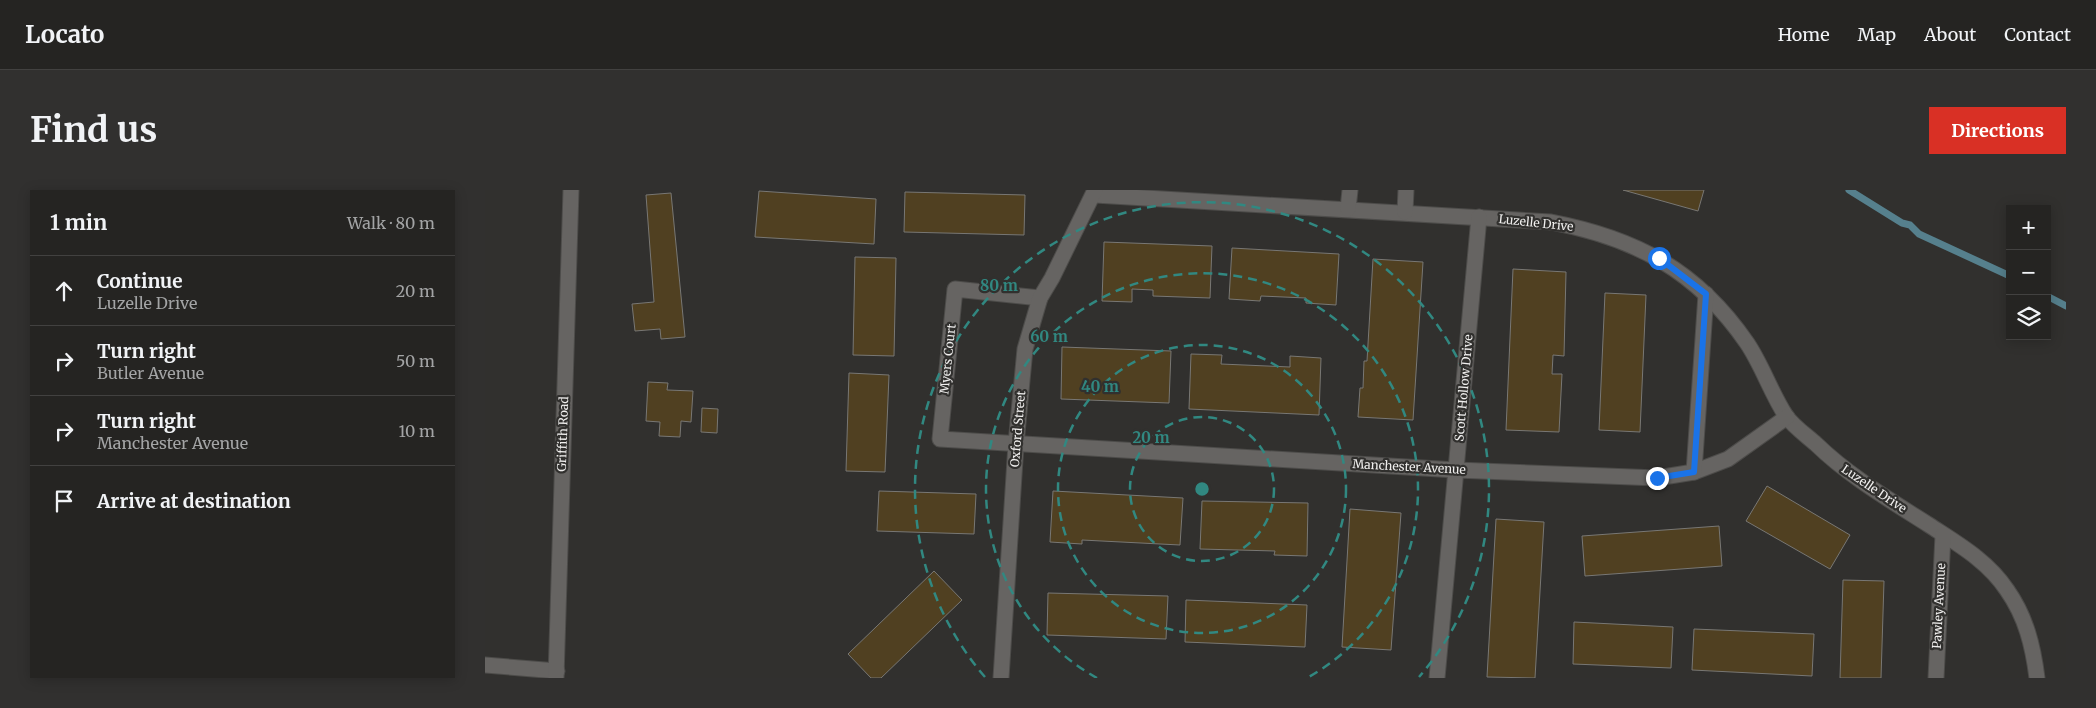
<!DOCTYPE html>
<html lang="en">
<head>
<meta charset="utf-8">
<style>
  body { margin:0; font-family:Merriweather,serif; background:#31302f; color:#f1f3f6 }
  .controls { position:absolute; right:15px; top:15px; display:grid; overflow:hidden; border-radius:0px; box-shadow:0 2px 12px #0003 }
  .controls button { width:45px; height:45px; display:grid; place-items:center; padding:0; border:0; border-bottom:1px solid #424140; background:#252422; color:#f1f3f6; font:25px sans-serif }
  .stop { position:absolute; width:15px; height:15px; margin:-11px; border:4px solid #1a73e8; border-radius:50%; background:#fff }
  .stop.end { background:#1a73e8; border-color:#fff; box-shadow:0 1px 5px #0008 }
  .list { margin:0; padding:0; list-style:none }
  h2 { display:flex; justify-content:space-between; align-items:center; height:65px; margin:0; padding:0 20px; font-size:21px }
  h2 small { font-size:16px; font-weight:400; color:#a3a4a5 }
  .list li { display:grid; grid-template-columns:32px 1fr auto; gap:15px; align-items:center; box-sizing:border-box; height:70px; padding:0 20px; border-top:1px solid #424140 }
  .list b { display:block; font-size:19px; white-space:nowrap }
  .list p { margin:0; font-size:16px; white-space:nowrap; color:#a3a4a5 }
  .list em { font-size:16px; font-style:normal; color:#a3a4a5 }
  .icon { flex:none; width:28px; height:28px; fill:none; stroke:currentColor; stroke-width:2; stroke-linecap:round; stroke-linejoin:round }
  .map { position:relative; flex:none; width:1581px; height:488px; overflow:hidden; border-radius:0px }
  header { display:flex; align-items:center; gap:30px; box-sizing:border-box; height:70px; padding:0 25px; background:#252422; border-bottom:1px solid #424140 }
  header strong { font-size:24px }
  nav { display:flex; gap:28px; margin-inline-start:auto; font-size:18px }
  .intro { display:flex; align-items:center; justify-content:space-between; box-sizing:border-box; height:120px; padding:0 30px }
  h1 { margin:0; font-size:35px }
  .button { padding:12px 22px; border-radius:0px; background:#d93025; color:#fff; font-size:18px; font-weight:700 }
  main { display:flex; gap:30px; padding:0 30px }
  aside { flex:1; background:#252422; border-radius:0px; box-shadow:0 2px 12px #0003 }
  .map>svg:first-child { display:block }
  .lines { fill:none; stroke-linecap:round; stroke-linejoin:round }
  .stream { stroke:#56808d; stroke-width:7 }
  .building { fill:#504021; stroke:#787774 }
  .minor-casing { stroke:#4d4c4a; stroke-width:17 }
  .tertiary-casing { stroke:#4d4c4a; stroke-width:17 }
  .minor { stroke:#666462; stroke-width:15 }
  .tertiary { stroke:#666462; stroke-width:15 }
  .route { stroke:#1a73e8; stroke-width:6 }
  .ring { fill:none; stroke:#318881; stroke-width:2.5; stroke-dasharray:9 6 }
  .labels { text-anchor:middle; stroke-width:4.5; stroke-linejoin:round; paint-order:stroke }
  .street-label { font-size:12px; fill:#f0efee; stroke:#31302e }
  .centre { fill:#318881; stroke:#31302e; stroke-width:2.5 }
  .ring-label { font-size:15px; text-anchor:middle; font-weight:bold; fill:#318881; stroke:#31302e; stroke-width:4.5; stroke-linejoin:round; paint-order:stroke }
</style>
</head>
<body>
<header>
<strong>Locato</strong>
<nav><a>Home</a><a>Map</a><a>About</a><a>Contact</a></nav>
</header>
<div class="intro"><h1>Find us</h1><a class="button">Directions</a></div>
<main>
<aside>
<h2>1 min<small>Walk · 80 m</small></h2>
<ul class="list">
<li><svg class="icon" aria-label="ahead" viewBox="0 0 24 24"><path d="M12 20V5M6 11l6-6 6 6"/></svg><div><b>Continue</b><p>Luzelle Drive</p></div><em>20 m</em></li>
<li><svg class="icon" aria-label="right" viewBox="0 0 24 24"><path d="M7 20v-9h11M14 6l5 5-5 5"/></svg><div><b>Turn right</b><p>Butler Avenue</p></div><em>50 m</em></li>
<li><svg class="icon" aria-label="right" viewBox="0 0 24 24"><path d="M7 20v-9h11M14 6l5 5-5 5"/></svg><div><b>Turn right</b><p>Manchester Avenue</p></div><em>10 m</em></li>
<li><svg class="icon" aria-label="arrive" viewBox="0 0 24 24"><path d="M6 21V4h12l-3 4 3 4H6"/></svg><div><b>Arrive at destination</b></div></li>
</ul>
</aside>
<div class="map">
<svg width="1581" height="488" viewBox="0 0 1581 488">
  <rect width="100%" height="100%" fill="#31302e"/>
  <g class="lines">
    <g class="stream">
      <path d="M1364 0 1417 33 1425 35 1434 44 1525 86"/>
      <path d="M1562 106 1581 116"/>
    </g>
  </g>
  <g class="building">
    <path d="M1138 0H1219L1213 21Z"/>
    <path d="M274 1 391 9 389 54 270 47Z"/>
    <path d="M420 2 540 5 539 45 419 42Z"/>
    <path d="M186 3 200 147 176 149 175 139 150 141 147 114 169 112 161 5Z"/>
    <path d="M619 52 727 56 725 108 668 106V100L647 99V112L617 111Z"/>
    <path d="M747 58 854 64 851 115 821 113V108L776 106 775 111 744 109Z"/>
    <path d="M370 67 411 68 409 166 368 165Z"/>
    <path d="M888 69 938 72 928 230 873 227 875 198H878L879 171H882Z"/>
    <path d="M1028 79 1081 82 1079 166 1068 165 1067 184H1077L1074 242 1021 240Z"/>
    <path d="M1120 103 1161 105 1155 242 1114 240Z"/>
    <path d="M577 157 686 161 684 213 576 209Z"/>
    <path d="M706 164 737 165 736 174 805 177V166L836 168 834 225 704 219Z"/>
    <path d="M364 183 404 185 400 282 361 281Z"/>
    <path d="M163 192 183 193 182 200 208 201 206 232 196 231 195 247 174 246 175 232 161 231Z"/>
    <path d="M217 218 233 219 232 243 216 242Z"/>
    <path d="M1282 296 1365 345 1345 379 1261 331Z"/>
    <path d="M394 301 491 304 489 344 392 341Z"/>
    <path d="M568 301 698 308 695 355 597 350V354L565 352Z"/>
    <path d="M717 311 823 313 822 366 789 365 790 361 715 359Z"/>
    <path d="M865 319 916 323 906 460 857 457Z"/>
    <path d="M1011 329 1059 332 1050 488 1002 487Z"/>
    <path d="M1234 336 1237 376 1100 386 1097 346Z"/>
    <path d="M449 381 477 410 396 488H386L363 464Z"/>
    <path d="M1358 390 1399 391 1396 488H1355Z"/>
    <path d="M563 403 683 406 681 449 562 445Z"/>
    <path d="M701 410 822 415 820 457 700 452Z"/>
    <path d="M1089 432 1188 437 1186 478 1088 474Z"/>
    <path d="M1209 439 1329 444 1327 486 1207 480Z"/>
  </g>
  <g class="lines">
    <defs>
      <g id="minor">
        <path d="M610 5 1066 32C1150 48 1212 80 1262 153 1277 175 1286 203 1301 226 1308 236 1322 246 1331 254 1365 287 1405 310 1444 335 1473 354 1503 371 1522 400 1541 427 1548 456 1552 488"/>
        <path d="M863 19 865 0"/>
        <path d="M920 22 921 0"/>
        <path d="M555 108 470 99 455 249 971 280 1172 288 1209 282 1243 269 1302 227"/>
        <path d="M1209 282 1221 104"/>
        <path d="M0 475 72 481"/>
        <path d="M516 488 531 254 540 159 555 108 567 88 610 0"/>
        <path d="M952 488 994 27"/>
        <path d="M1451 488 1458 345"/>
      </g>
      <path id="tertiary" d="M71 488 86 0"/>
    </defs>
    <use href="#minor" class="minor-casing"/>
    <use href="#tertiary" class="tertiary-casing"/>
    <use href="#minor" class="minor"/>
    <use href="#tertiary" class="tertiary"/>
  </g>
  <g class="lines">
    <path class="route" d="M1172 288 1209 282 1221 104 1174 68"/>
  </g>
  <g class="ring">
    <circle cx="717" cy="299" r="72"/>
    <circle cx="717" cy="299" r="144"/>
    <path d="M612 488A216 216 0 1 1 822 488"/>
    <path d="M500 487A287 287 0 1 1 934 487"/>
  </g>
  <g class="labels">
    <g class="street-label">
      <text transform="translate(1051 33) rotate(6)" y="4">Luzelle Drive</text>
      <text transform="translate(463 169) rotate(-84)" y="4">Myers Court</text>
      <text transform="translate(979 198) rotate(-85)" y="4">Scott Hollow Drive</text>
      <text transform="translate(533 239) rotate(-85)" y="4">Oxford Street</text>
      <text transform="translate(78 244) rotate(-88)" y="4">Griffith Road</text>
      <text transform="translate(924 277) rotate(3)" y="4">Manchester Avenue</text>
      <text transform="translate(1389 299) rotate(34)" y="4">Luzelle Drive</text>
      <text transform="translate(1454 416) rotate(-87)" y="4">Pawley Avenue</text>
    </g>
  </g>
  <circle cx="717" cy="299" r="8" class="centre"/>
  <g class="ring-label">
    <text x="514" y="101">80 m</text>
    <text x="564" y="152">60 m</text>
    <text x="615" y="202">40 m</text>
    <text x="666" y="253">20 m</text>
  </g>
</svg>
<div class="controls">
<button>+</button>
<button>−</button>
<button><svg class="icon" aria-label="layers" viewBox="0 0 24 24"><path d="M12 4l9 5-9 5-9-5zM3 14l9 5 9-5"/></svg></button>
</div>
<div class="stop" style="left:1174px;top:68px"></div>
<div class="stop end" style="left:1172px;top:288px"></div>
</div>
</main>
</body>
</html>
